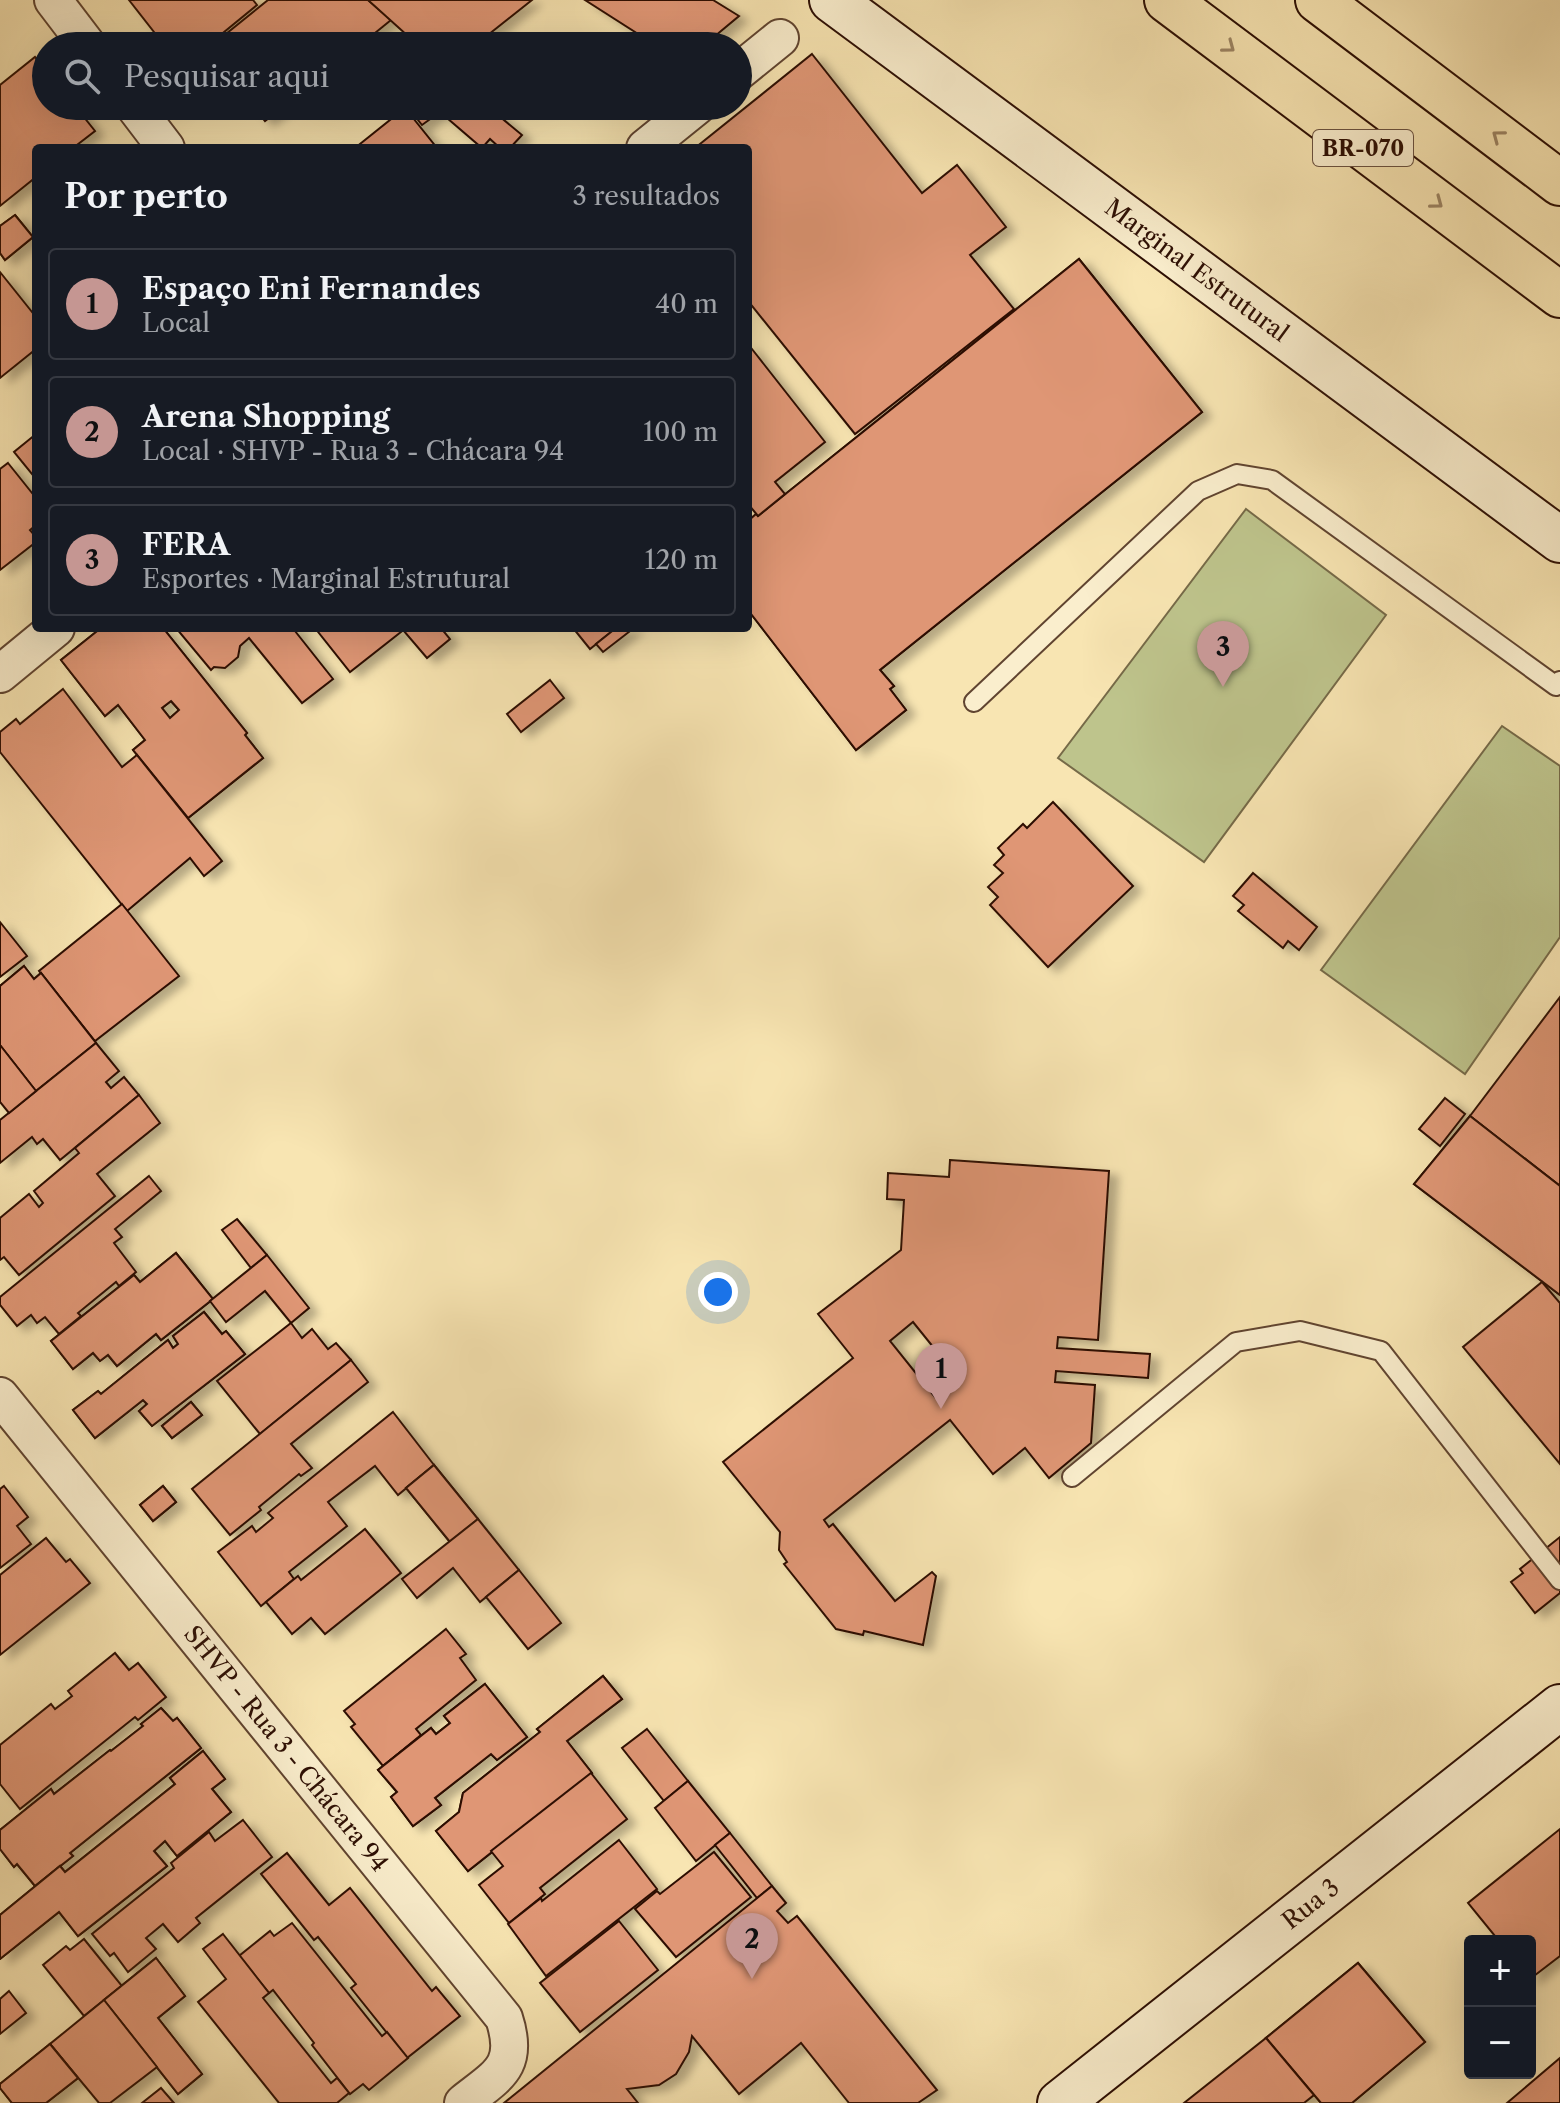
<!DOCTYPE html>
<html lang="pt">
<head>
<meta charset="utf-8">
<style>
  body { margin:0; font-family:"Libre Caslon Text",serif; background:#20242c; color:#f1f3f6 }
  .controls { position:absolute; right:24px; bottom:24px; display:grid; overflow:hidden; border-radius:8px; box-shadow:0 8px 32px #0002 }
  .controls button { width:72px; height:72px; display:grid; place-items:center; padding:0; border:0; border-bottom:2px solid #363941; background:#171b24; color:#f1f3f6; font:40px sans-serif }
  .you { position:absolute; left:718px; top:1292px; width:28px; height:28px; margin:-20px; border:6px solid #fff; border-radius:50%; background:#1a73e8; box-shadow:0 0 0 12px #1a73e833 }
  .badge { display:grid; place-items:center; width:52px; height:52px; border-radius:50%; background:#c59692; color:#111; font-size:26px; font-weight:700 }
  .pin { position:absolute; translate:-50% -66px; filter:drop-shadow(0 2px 4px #0008) }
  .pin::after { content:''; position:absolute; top:42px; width:28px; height:24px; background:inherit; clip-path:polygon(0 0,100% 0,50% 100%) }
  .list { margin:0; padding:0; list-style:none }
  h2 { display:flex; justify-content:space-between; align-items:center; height:104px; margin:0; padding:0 32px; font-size:34px }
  h2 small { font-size:26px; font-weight:400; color:#9ea1a6 }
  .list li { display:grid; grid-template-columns:52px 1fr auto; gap:24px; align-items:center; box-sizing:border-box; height:112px; margin:0 16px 16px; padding:0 16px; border:2px solid #363941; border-radius:8px }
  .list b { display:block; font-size:30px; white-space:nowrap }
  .list p { margin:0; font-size:26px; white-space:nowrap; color:#9ea1a6 }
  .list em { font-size:26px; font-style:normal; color:#9ea1a6 }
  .icon { flex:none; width:44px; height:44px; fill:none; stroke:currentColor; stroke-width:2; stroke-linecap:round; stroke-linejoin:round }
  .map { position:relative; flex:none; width:1560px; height:2103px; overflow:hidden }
  .search { position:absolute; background:#171b24; box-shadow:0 8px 32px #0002; left:32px; top:32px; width:720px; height:88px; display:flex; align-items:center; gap:20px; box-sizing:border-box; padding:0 28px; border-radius:44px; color:#9ea1a6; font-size:30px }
  .panel { position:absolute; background:#171b24; box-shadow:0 8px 32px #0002; left:32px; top:144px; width:720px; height:488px; border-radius:8px }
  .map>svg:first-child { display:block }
  .green { fill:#bec48c; stroke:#766a48; stroke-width:2 }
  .building { fill:#df9675; stroke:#2d0f04; stroke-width:2; fill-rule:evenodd; filter:url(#shadow) }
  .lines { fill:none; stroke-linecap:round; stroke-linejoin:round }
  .lane-casing { stroke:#604430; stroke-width:22 }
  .street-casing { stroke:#604430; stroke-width:40 }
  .secondary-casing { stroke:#2d0f04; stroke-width:48 }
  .highway-casing { stroke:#2d0f04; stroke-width:48 }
  .lane { stroke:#faeecd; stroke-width:18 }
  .street { stroke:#faeecd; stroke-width:36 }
  .secondary { stroke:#faeecd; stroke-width:44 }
  .highway { stroke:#f8e5b2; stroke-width:44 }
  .oneway { stroke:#9d8564 }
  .labels { text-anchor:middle; stroke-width:8; stroke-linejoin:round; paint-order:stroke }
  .shield { fill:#faeecd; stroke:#6a5240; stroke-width:2 }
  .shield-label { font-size:22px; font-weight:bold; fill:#2d0f04 }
  .street-label { font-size:24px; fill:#2d0f04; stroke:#faeecd }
</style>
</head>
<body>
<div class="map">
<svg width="1560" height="2103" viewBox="0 0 1560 2103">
  <defs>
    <filter id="shadow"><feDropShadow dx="9" dy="5" stdDeviation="4" flood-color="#0004"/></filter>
  </defs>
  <rect width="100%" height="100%" fill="#f8e5b2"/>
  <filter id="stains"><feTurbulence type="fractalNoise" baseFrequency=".0025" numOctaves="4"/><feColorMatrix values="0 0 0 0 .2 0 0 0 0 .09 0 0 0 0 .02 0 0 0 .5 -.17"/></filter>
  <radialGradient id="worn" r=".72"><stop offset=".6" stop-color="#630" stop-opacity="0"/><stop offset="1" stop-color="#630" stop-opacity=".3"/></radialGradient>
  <g class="green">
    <path d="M1246 509 1386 615 1204 862 1058 758Z"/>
    <path d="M1502 726 1560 766V937L1465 1074 1321 970Z"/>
  </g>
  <g class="building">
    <path d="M129 0H253L257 5 207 46H165Z"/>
    <path d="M268 0H368L391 20 359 46H211Z"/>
    <path d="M368 0H532L474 46H419Z"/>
    <path d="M585 0H713L739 16 703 46H657Z"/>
    <path d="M812 54 922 193 957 165 1006 227 970 255 1014 309 855 434 748 301V148H695Z"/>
    <path d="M35 57 46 70V106H75L95 131 73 148H36V177L0 206V85Z"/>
    <path d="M253 106H284L265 121Z"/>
    <path d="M407 106H487L522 135 510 148H500L490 139 482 148 440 112 422 125Z"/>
    <path d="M405 108 437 148H355Z"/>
    <path d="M15 215 33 237 5 260 0 253V226Z"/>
    <path d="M15 215 33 237 5 260 0 253V226Z"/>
    <path d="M1079 259 1202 412 880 670 894 686 890 689 906 710 856 750 748 610V521L756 514 758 516Z"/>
    <path d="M1079 259 1202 412 880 670 894 686 890 689 906 710 856 750 748 610V521L756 514 758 516Z"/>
    <path d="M0 272 36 317V349L0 378Z"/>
    <path d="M748 344 825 442 775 482 785 494 758 516 748 504Z"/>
    <path d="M36 434V479L14 452Z"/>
    <path d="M8 463 36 498V525L30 530 36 537V542L0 570V469Z"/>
    <path d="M101 628H163L247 733 245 735 263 758 188 818 133 750 145 740 118 705 105 716 61 660ZM171 701 179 710 170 718 162 708Z"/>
    <path d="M101 628H163L247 733 245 735 263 758 188 818 133 750 145 740 118 705 105 716 61 660ZM171 701 179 710 170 718 162 708Z"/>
    <path d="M176 628H299L295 631 333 679 302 703 249 638 240 646 238 657 225 668 214 667 211 670Z"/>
    <path d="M315 628H406L350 672Z"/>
    <path d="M406 628H441L450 639 427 658 403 630Z"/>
    <path d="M573 628H616L590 649Z"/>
    <path d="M616 628H634L603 652 596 644Z"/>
    <path d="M550 680 564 698 521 732 507 714Z"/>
    <path d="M63 689 122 767 137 755 222 861 204 876 190 858 127 911 0 752V732L16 719 20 724Z"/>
    <path d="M1053 802 1133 886 1048 967 990 905 998 897 988 887 1003 873 994 865 1004 855 998 848 1023 824 1027 828Z"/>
    <path d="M1253 873 1317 927 1299 950 1288 941 1283 948 1238 911 1244 905 1233 896Z"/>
    <path d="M122 904 179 976 95 1041 39 971Z"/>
    <path d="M0 922 27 956 0 977Z"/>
    <path d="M24 966 34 979 41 973 96 1043 36 1091 0 1045V986Z"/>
    <path d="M24 966 34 979 41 973 96 1043 36 1091 0 1045V986Z"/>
    <path d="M1560 997V1186L1470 1116Z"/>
    <path d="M96 1043 119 1071 106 1082 111 1088 124 1077 139 1095 60 1160 43 1139 37 1144 32 1137 0 1163V1120Z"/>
    <path d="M0 1045 36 1091 9 1113 0 1102Z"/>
    <path d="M139 1095 160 1123 97 1174 115 1196 19 1275 4 1257 0 1260V1218L29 1194 39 1207 43 1203 34 1191 79 1153 75 1148Z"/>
    <path d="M1445 1098 1465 1114 1440 1146 1419 1129Z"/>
    <path d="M1470 1116 1560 1186V1295L1414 1184Z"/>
    <path d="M1470 1116 1560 1186V1295L1414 1184Z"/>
    <path d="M950 1160 1109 1171 1098 1340 1058 1337 1057 1348 1150 1354 1148 1378 1056 1371 1055 1382 1095 1385 1091 1443 1049 1478 1025 1448 993 1474 950 1420 824 1520 829 1527 833 1524 895 1601 932 1572 936 1576 923 1645 864 1631 863 1635 836 1629 784 1564 787 1562 779 1550 780 1532 723 1462 853 1358 818 1314 901 1250 904 1200 887 1199 888 1173 949 1177ZM913 1322 959 1379 935 1397 890 1341Z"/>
    <path d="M149 1176 161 1191 115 1229 122 1237 114 1243 136 1272 119 1286 116 1282 78 1313 81 1316 59 1334 45 1317 37 1323 31 1315 17 1326 0 1305V1297Z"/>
    <path d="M237 1219 267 1255 251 1268 222 1230Z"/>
    <path d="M176 1253 213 1299 161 1340 156 1334 117 1366 108 1355 100 1361 93 1353 73 1369 51 1341 134 1275 140 1282Z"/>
    <path d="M176 1253 213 1299 161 1340 156 1334 117 1366 108 1355 100 1361 93 1353 73 1369 51 1341 134 1275 140 1282Z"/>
    <path d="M267 1255 309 1308 291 1323 265 1291 226 1322 210 1301Z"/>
    <path d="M1542 1282 1560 1303V1464L1463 1347Z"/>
    <path d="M204 1312 222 1334 226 1331 245 1354 152 1426 139 1411 147 1404 143 1400 95 1438 73 1410 98 1391 101 1394 168 1340 173 1348 178 1344 173 1336Z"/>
    <path d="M204 1312 222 1334 226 1331 245 1354 152 1426 139 1411 147 1404 143 1400 95 1438 73 1410 98 1391 101 1394 168 1340 173 1348 178 1344 173 1336Z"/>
    <path d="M291 1323 302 1338 312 1329 328 1349 336 1343 351 1360 260 1434 217 1381Z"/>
    <path d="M351 1360 368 1382 291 1444 312 1468 301 1476 299 1474 259 1507 261 1510 230 1535 192 1489Z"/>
    <path d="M191 1402 202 1415 172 1438 162 1426Z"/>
    <path d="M191 1402 202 1415 172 1438 162 1426Z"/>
    <path d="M393 1412 434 1465 398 1495 375 1466 328 1502 347 1526 289 1572 294 1579 261 1606 218 1552 252 1526 256 1532 273 1518 268 1513Z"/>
    <path d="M434 1465 478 1519 450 1542 406 1488Z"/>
    <path d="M434 1465 478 1519 450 1542 406 1488Z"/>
    <path d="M4 1486 28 1517 17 1526 31 1544 0 1568V1489Z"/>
    <path d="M163 1486 176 1502 153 1521 140 1505Z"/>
    <path d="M163 1486 176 1502 153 1521 140 1505Z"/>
    <path d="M478 1519 519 1570 480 1602 453 1568 417 1598 402 1579Z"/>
    <path d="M365 1529 401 1573 325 1634 311 1618 292 1634 266 1602 298 1576 301 1580Z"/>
    <path d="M1560 1537V1593L1535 1613 1511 1582 1523 1573 1520 1569Z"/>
    <path d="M46 1538 66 1562 70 1559 90 1583 0 1655V1575Z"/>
    <path d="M519 1570 561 1623 528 1649 486 1597Z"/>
    <path d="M446 1629 466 1654 460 1658 476 1680 416 1729 421 1735 383 1766 351 1727 355 1724 344 1711Z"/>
    <path d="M115 1653 129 1670 138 1663 166 1697 138 1720 135 1717 20 1809 0 1784V1745L51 1704 55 1709 72 1696 68 1691Z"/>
    <path d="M603 1676 622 1699 567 1741 592 1773 468 1871 436 1831 459 1812 463 1793 540 1732 537 1729Z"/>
    <path d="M603 1676 622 1699 567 1741 592 1773 468 1871 436 1831 459 1812 463 1793 540 1732 537 1729Z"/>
    <path d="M485 1684 527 1737 497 1760 491 1754 435 1798 441 1805 413 1826 391 1797 397 1792 378 1770 431 1728 436 1734 450 1723 444 1716Z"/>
    <path d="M485 1684 527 1737 497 1760 491 1754 435 1798 441 1805 413 1826 391 1797 397 1792 378 1770 431 1728 436 1734 450 1723 444 1716Z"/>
    <path d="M161 1708 173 1721 177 1718 201 1748 70 1853 73 1856 35 1886 17 1864 14 1867 0 1849V1830L51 1789 54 1794 110 1750 111 1751 143 1726 141 1724Z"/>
    <path d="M161 1708 173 1721 177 1718 201 1748 70 1853 73 1856 35 1886 17 1864 14 1867 0 1849V1830L51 1789 54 1794 110 1750 111 1751 143 1726 141 1724Z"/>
    <path d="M647 1729 688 1781 664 1801 622 1748Z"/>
    <path d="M203 1751 225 1779 212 1789 231 1812 177 1856 165 1841 154 1851 167 1866 78 1936 59 1912 0 1959V1915L60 1866 65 1872 175 1784 170 1778Z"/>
    <path d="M203 1751 225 1779 212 1789 231 1812 177 1856 165 1841 154 1851 167 1866 78 1936 59 1912 0 1959V1915L60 1866 65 1872 175 1784 170 1778Z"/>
    <path d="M591 1773 627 1819 540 1888 545 1894 509 1923 479 1885 503 1866 491 1851Z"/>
    <path d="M688 1781 730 1833 696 1861 655 1808Z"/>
    <path d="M243 1820 272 1857 196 1918 200 1923 178 1942 163 1924 146 1938 156 1949 128 1972 114 1953 110 1956 92 1934 174 1868 171 1863 209 1832 215 1841Z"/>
    <path d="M1560 1829V1956L1530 1979V1941H1499L1468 1903Z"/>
    <path d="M730 1833 772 1886 757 1898 715 1845Z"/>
    <path d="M619 1840 657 1889 546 1976 508 1924 541 1898 542 1901Z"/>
    <path d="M714 1852 751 1897 676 1957 635 1909 657 1891 660 1894Z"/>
    <path d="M287 1853 329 1905 350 1888 432 1991 436 1987 460 2016 407 2058 351 1988 356 1984 318 1937 314 1940 261 1874Z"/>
    <path d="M772 1886 786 1903 777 1911 788 1923 797 1916 937 2090 918 2103H849L801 2043 739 2094 692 2036 689 2052 676 2074 659 2085 627 2089 638 2103H504Z"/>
    <path d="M619 1921 658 1970 580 2032 540 1983Z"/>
    <path d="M292 1923 382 2036 387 2032 408 2058 369 2090 363 2084 350 2094 312 2045 314 2043 301 2026 273 1990 269 1993 239 1956 270 1931 274 1936Z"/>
    <path d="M223 1934 269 1993 263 1998 331 2083 337 2078 349 2093 337 2103H279L198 2002 226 1979 203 1949Z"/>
    <path d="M84 1939 122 1986 84 2016 43 1965 66 1946 70 1950Z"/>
    <path d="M156 1958 185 1996 158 2018 202 2074 178 2094 104 2000Z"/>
    <path d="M156 1958 185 1996 158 2018 202 2074 178 2094 104 2000Z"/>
    <path d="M1358 1963 1425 2042 1352 2103H1321L1266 2038Z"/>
    <path d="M1358 1963 1425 2042 1352 2103H1321L1266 2038Z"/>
    <path d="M9 1991 26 2013 0 2034V1999Z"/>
    <path d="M104 2000 157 2067 110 2103H99L50 2044Z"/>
    <path d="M1266 2038 1314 2095 1304 2103H1184Z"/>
    <path d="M50 2044 78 2078 46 2103H12L0 2088V2084Z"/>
    <path d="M50 2044 78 2078 46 2103H12L0 2088V2084Z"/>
    <path d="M1560 2058V2103H1507Z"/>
    <path d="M161 2088 174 2103H142Z"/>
  </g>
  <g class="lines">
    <defs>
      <g id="lane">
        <path d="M974 702 1198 491 1237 474 1272 480 1556 686 1560 681"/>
        <path d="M1072 1477 1236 1342 1300 1331 1381 1351 1560 1580"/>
      </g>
      <g id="street">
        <path d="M53 0 88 46"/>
        <path d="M738 72 780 38"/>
        <path d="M134 106 166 148"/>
        <path d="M645 148 697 106"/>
        <path d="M0 674 56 628"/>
        <path id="s1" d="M0 1396 504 2018C520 2067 498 2075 463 2103"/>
      </g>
      <g id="secondary">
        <path id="s2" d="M832 0 1560 540"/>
        <path id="s3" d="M1060 2103 1560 1707"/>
      </g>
      <g id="highway">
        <path d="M1167 0 1560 295"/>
        <path d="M1318 0 1560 183"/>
      </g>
    </defs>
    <use href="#lane" class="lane-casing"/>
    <use href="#street" class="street-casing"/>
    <use href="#secondary" class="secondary-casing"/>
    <use href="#highway" class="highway-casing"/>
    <use href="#lane" class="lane"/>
    <use href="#street" class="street"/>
    <use href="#secondary" class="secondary"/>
    <use href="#highway" class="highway"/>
  </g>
  <defs><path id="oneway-chevron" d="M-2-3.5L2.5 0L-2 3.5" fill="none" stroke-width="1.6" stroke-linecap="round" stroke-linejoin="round" transform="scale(2)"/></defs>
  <g class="oneway">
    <use href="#oneway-chevron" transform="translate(1229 47) rotate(37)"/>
    <use href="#oneway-chevron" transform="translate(1498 136) rotate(-143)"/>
    <use href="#oneway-chevron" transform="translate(1437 203) rotate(37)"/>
  </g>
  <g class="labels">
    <rect class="shield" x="1313" y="130" width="100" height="36" rx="6"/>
    <g class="shield-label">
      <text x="1363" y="156">BR-070</text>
    </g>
    <g class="street-label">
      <text dy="8" stroke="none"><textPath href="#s2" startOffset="454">Marginal Estrutural</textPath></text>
      <text dy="8" stroke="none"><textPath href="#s1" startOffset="454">SHVP - Rua 3 - Chácara 94</textPath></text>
      <text dy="8" stroke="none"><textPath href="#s3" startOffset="320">Rua 3</textPath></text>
    </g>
  </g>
  <rect width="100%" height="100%" filter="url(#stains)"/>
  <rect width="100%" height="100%" fill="url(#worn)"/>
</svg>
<div class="controls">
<button>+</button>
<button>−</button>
</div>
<div class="you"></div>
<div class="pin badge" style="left:941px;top:1409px">1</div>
<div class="pin badge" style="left:752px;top:1979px">2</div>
<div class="pin badge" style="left:1223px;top:687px">3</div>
<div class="search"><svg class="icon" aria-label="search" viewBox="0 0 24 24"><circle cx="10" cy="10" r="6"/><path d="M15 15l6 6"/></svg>Pesquisar aqui</div>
<section class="panel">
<h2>Por perto<small>3 resultados</small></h2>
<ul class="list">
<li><span class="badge">1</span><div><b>Espaço Eni Fernandes</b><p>Local</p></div><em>40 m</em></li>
<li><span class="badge">2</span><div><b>Arena Shopping</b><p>Local · SHVP - Rua 3 - Chácara 94</p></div><em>100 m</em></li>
<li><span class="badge">3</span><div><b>FERA</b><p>Esportes · Marginal Estrutural</p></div><em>120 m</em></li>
</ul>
</section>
</div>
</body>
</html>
